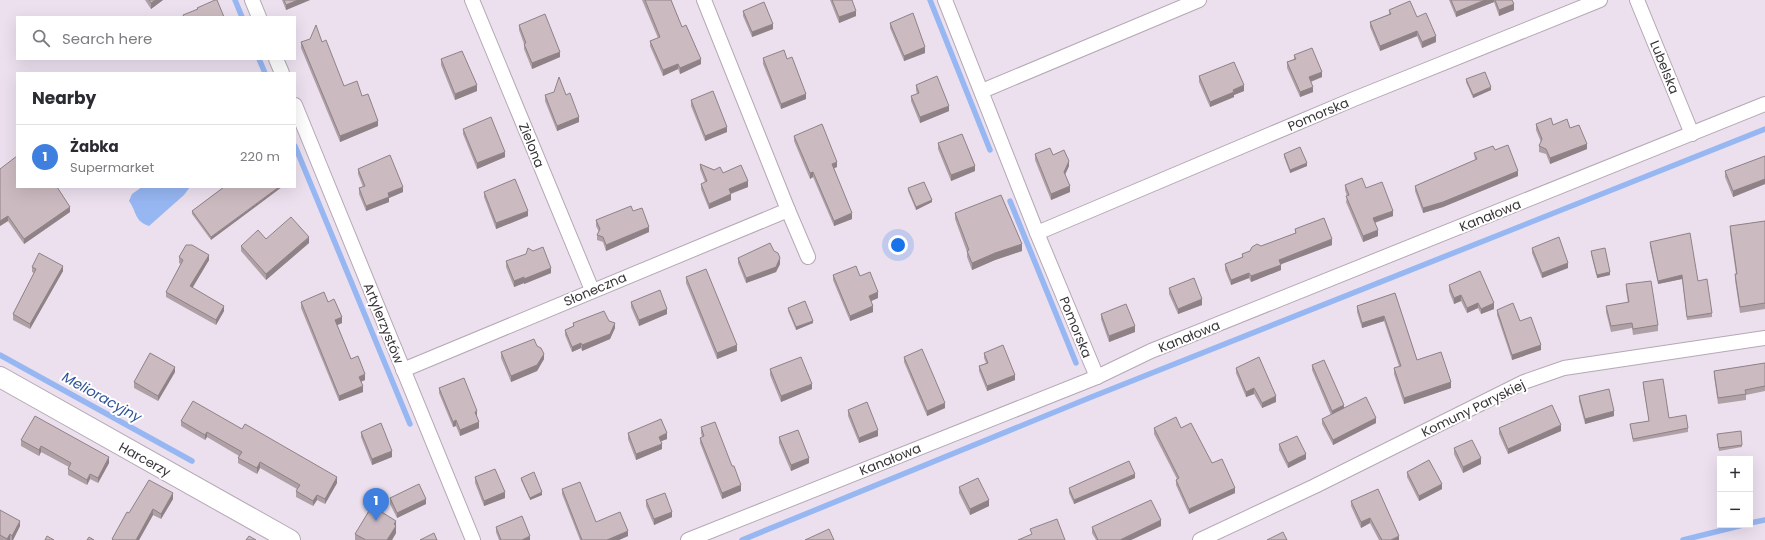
<!DOCTYPE html>
<html lang="en">
<head>
<meta charset="utf-8">
<style>
  body { margin:0; font-family:Poppins,sans-serif; background:#f2f2f3; color:#2b2b33 }
  .controls { position:absolute; right:12px; bottom:12px; display:grid; overflow:hidden; border-radius:0px; box-shadow:0 4px 16px #0002 }
  .controls button { width:36px; height:36px; display:grid; place-items:center; padding:0; border:0; border-bottom:1px solid #e1e1e2; background:#fff; color:#2b2b33; font:20px sans-serif }
  .you { position:absolute; left:898px; top:245px; width:14px; height:14px; margin:-10px; border:3px solid #fff; border-radius:50%; background:#1a73e8; box-shadow:0 0 0 6px #1a73e833 }
  .badge { display:grid; place-items:center; width:26px; height:26px; border-radius:50%; background:#6f731a; color:#fff; font-size:13px; font-weight:700 }
  .pin { position:absolute; translate:-50% -33px; filter:drop-shadow(0 1px 2px #0008) }
  .pin::after { content:''; position:absolute; top:21px; width:14px; height:12px; background:inherit; clip-path:polygon(0 0,100% 0,50% 100%) }
  .list { margin:0; padding:0; list-style:none }
  h2 { display:flex; justify-content:space-between; align-items:center; height:52px; margin:0; padding:0 16px; font-size:17px }
  h2 small { font-size:13px; font-weight:400; color:#7c7c81 }
  .list li { display:grid; grid-template-columns:26px 1fr auto; gap:12px; align-items:center; box-sizing:border-box; height:64px; padding:0 16px; border-top:1px solid #e1e1e2 }
  .list b { display:block; font-size:15px; white-space:nowrap }
  .list p { margin:0; font-size:13px; white-space:nowrap; color:#7c7c81 }
  .list em { font-size:13px; font-style:normal; color:#7c7c81 }
  .icon { flex:none; width:22px; height:22px; fill:none; stroke:currentColor; stroke-width:2; stroke-linecap:round; stroke-linejoin:round }
  .map { position:relative; flex:none; width:1765px; height:540px; overflow:hidden }
  .search { position:absolute; background:#fff; box-shadow:0 4px 16px #0002; left:16px; top:16px; width:280px; height:44px; display:flex; align-items:center; gap:10px; box-sizing:border-box; padding:0 14px; border-radius:0px; color:#7c7c81; font-size:15px }
  .panel { position:absolute; background:#fff; box-shadow:0 4px 16px #0002; left:16px; top:72px; width:280px; height:116px; border-radius:0px }
  .map>svg:first-child { display:block }
  .water { fill:#97b7f3 }
  .lines { fill:none; stroke-linecap:round; stroke-linejoin:round }
  .stream { stroke:#97b7f3; stroke-width:5.5 }
  .street-casing { stroke:#b4a8b5; stroke-width:16 }
  .secondary-casing { stroke:#b4a8b5; stroke-width:22 }
  .street { stroke:#fff; stroke-width:14 }
  .secondary { stroke:#fff; stroke-width:20 }
  .wall { fill:#afa0a6 }
  .shaded-wall { fill:#8f8287 }
  .building { fill:#ccbac1; stroke:#8f8287 }
  .labels { text-anchor:middle; stroke-width:4; stroke-linejoin:round; paint-order:stroke }
  .street-label { font-size:13px; fill:#373237; stroke:#fff }
  .water-label { font-size:14px; font-style:italic; fill:#2e5399; stroke:#fff }
</style>
</head>
<body>
<div class="map">
<svg width="1765" height="540" viewBox="0 0 1765 540">
  <rect width="100%" height="100%" fill="#ece0ee"/>
  <path class="water" d="M142 187H190L184 195 149 226C134 221 137 212 129 201L132 194Z"/>
  <g class="lines">
    <g class="stream">
      <path d="M235 0 242 17"/>
      <path d="M930 0 990 150"/>
      <path d="M259 59 265 73"/>
      <path d="M295 146 410 424"/>
      <path d="M1010 201 1076 363"/>
      <path d="M0 355 192 461"/>
      <path d="M1750 523 1765 520"/>
      <path d="M742 540 1089 398 1765 129"/>
      <path d="M1683 540 1743 525"/>
    </g>
    <defs>
      <g id="street">
        <path d="M252 0 259 17"/>
        <path d="M472 0 592 290"/>
        <path d="M945 0 1037 233 1097 377"/>
        <path d="M1637 0 1692 134"/>
        <path d="M276 59 282 73"/>
        <path d="M982 91 1199 0"/>
        <path d="M295 105 473 540"/>
        <path d="M788 210 808 257"/>
        <path d="M1037 233 1354 99 1600 0"/>
        <path d="M403 370 788 210 704 0"/>
        <path d="M688 540 1097 377 1151 351 1765 104"/>
        <path d="M1200 540 1315 486 1524 382 1564 368 1765 338"/>
      </g>
      <path id="secondary" d="M0 377 290 540"/>
    </defs>
    <use href="#street" class="street-casing"/>
    <use href="#secondary" class="secondary-casing"/>
    <use href="#street" class="street"/>
    <use href="#secondary" class="secondary"/>
  </g>
  <g class="wall">
    <path d="M145 0H163L151 9Z"/>
    <path d="M282 0H310L286 10Z"/>
    <path d="M642 0H671L682 27 701 64 680 74 678 69 663 76 650 46V41L658 38Z"/>
    <path d="M830 0H852L856 16 839 23Z"/>
    <path d="M1449 0H1512L1514 10 1499 16 1494 2 1456 17Z"/>
    <path d="M1389 10 1417 17 1436 42 1422 48 1417 36 1380 51 1370 27V22L1389 14Z"/>
    <path d="M743 11 773 29 752 37 743 16Z"/>
    <path d="M890 23 925 53 904 61 890 28Z"/>
    <path d="M519 25 560 57 532 69 524 49V44L519 30Z"/>
    <path d="M301 42H322L344 86 362 96 378 126 340 142 301 48Z"/>
    <path d="M1294 55 1322 77 1311 82 1313 92 1300 97 1287 68V62L1294 59Z"/>
    <path d="M763 58 787 59 806 99 781 109 763 64Z"/>
    <path d="M441 59 477 91 455 100 441 65Z"/>
    <path d="M1199 76 1244 91 1234 95V97L1210 107 1199 82Z"/>
    <path d="M1466 79 1491 90 1473 98 1466 82Z"/>
    <path d="M916 85 949 111 920 123 911 101V96L917 94 916 90Z"/>
    <path d="M545 95H566L579 122 557 131 545 101Z"/>
    <path d="M691 100 727 132 705 141 691 106Z"/>
    <path d="M1536 124 1553 125 1570 128 1587 149 1550 164 1546 154 1539 152V146L1541 142 1536 130Z"/>
    <path d="M463 129 505 157 477 169 463 134Z"/>
    <path d="M794 136 837 167 834 168 852 219 834 226 813 177 810 179 794 141Z"/>
    <path d="M938 143 975 171 951 181 938 149Z"/>
    <path d="M1495 150 1518 176 1443 207 1423 213 1415 191V186L1475 160 1474 153Z"/>
    <path d="M1035 154 1053 155 1069 166 1065 174 1070 192 1051 200 1035 160Z"/>
    <path d="M1284 154 1307 166 1290 173 1284 157Z"/>
    <path d="M1765 156V184L1733 197 1725 177V171Z"/>
    <path d="M700 164 723 173 748 187 731 194V200L709 209 701 189V184L705 182 700 169Z"/>
    <path d="M0 169 70 212 24 244 8 221 0 226Z"/>
    <path d="M358 169 403 192 389 198V202L366 211 359 194V188L363 187 358 174Z"/>
    <path d="M1345 185 1393 216 1375 223 1378 236 1363 242 1346 202 1347 196 1345 190Z"/>
    <path d="M224 187 211 240 192 214V211Z"/>
    <path d="M908 188 932 202 916 210 908 191Z"/>
    <path d="M484 192 528 216 496 229 484 197Z"/>
    <path d="M633 211 649 232 606 251 603 242 597 240V235L599 232 596 226V220Z"/>
    <path d="M955 213 1022 251 995 260 972 270 967 257V252L955 219Z"/>
    <path d="M1765 221V309L1740 313 1735 280V274H1736L1730 232V226Z"/>
    <path d="M1295 229 1332 245 1281 264V270L1251 282 1249 278 1231 285 1225 270V264L1242 257V254L1295 233Z"/>
    <path d="M266 239 309 243 266 280 241 251V246Z"/>
    <path d="M1650 242 1698 281 1712 313V317L1687 320 1682 279 1658 284 1650 246Z"/>
    <path d="M1532 248 1568 268 1542 278 1532 253Z"/>
    <path d="M774 251 780 264 776 272 746 283 738 263V258Z"/>
    <path d="M1591 251 1610 275 1597 278 1591 254Z"/>
    <path d="M179 257 209 260 192 288 224 311 216 325 166 297V292L181 264 179 263Z"/>
    <path d="M506 261 551 273 524 284V283L514 287 506 267Z"/>
    <path d="M32 267 63 271 30 329 13 320V314L34 273 32 272Z"/>
    <path d="M833 275 878 298 871 301 873 312 850 321 833 280Z"/>
    <path d="M686 277 737 351 717 359 686 283Z"/>
    <path d="M1626 284 1658 325V331L1633 335 1632 328 1611 332 1606 312V306L1628 303 1626 290Z"/>
    <path d="M1449 285 1494 309 1481 314 1478 308 1467 313 1461 301 1454 304 1449 291Z"/>
    <path d="M1169 288 1202 305 1178 314 1169 294Z"/>
    <path d="M1395 293 1417 360 1451 388 1404 404 1394 374V368L1399 366 1384 321 1362 328 1357 312V306Z"/>
    <path d="M301 302H328L342 323 337 325 351 359 365 380 361 382 363 392 339 401 301 308Z"/>
    <path d="M631 302 667 314 639 326 631 307Z"/>
    <path d="M788 308 813 323 796 330 788 311Z"/>
    <path d="M1497 310 1520 321 1541 350 1512 360 1497 315Z"/>
    <path d="M1101 314 1135 332 1109 342 1101 319Z"/>
    <path d="M609 321 615 328 610 339 582 351 581 348 572 352 565 335V330L573 326V323Z"/>
    <path d="M537 346 544 359 537 371 511 382 501 358V352Z"/>
    <path d="M984 353 1015 380 987 391 979 371V366L986 363 984 358Z"/>
    <path d="M904 357 945 408 927 416 904 362Z"/>
    <path d="M1765 363V391L1746 395V400L1718 404 1714 376V371Z"/>
    <path d="M1312 365 1344 408 1376 423 1333 445 1322 424V419L1331 415 1312 370Z"/>
    <path d="M1236 368 1276 402 1262 408 1254 394 1246 397 1236 373Z"/>
    <path d="M770 369 812 389 781 402 770 375Z"/>
    <path d="M175 372 158 401 134 388V382Z"/>
    <path d="M1643 382 1669 418 1688 428V432L1633 442 1630 424 1649 421 1643 386Z"/>
    <path d="M439 388 477 416 479 428 460 436 456 426 453 427 439 393Z"/>
    <path d="M1579 396 1614 416 1585 424 1579 401Z"/>
    <path d="M848 410 878 436 859 443 848 416Z"/>
    <path d="M181 421 242 429 337 483 325 504 317 500 313 506 296 497V491L297 489 260 468 257 474 238 463V458L239 456 207 437 205 440 181 426Z"/>
    <path d="M701 427 741 491 722 499 700 443V438L702 437 701 433Z"/>
    <path d="M1154 428H1181L1212 463 1235 493 1189 514 1176 485V480L1177 479 1154 434Z"/>
    <path d="M1499 428 1561 431 1508 454 1499 434Z"/>
    <path d="M361 432 392 457 372 465 361 437Z"/>
    <path d="M628 433 667 439 661 441 662 449 636 460 628 439Z"/>
    <path d="M1717 434 1742 445V447L1719 451Z"/>
    <path d="M779 437 809 463 791 471 779 443Z"/>
    <path d="M21 440 109 463 98 483 90 479 87 485 68 475V469L69 467 41 452 39 456 21 446Z"/>
    <path d="M1279 444 1306 459 1288 468 1279 450Z"/>
    <path d="M1454 448 1481 464 1463 473 1454 454Z"/>
    <path d="M1407 472 1442 489 1419 501 1407 477Z"/>
    <path d="M475 477 505 498 484 506 475 483Z"/>
    <path d="M521 478 542 495 530 500 521 480Z"/>
    <path d="M1135 478 1074 504 1069 493V488Z"/>
    <path d="M959 487 989 506 970 515 959 493Z"/>
    <path d="M562 489 596 522 628 536 619 540H580L562 494Z"/>
    <path d="M390 498 426 504 397 518 390 504Z"/>
    <path d="M173 499 161 519 153 515 139 540H112V539L129 513Z"/>
    <path d="M646 500 672 517 654 525 646 506Z"/>
    <path d="M1351 501 1399 540H1379L1370 523 1361 528 1351 506Z"/>
    <path d="M0 510 20 526 13 540H0Z"/>
    <path d="M396 521V533L392 540H355V534Z"/>
    <path d="M1161 526 1131 540H1096L1092 533V527Z"/>
    <path d="M496 527 530 540H499L496 532Z"/>
  </g>
  <g class="shaded-wall">
    <path d="M156 0H163L151 9V3Z"/>
    <path d="M298 0H310L286 10V5Z"/>
    <path d="M1485 0H1494V2L1456 17V12Z"/>
    <path d="M1514 4V10L1499 16V10Z"/>
    <path d="M856 11V16L839 23V17Z"/>
    <path d="M773 24V29L752 37V32Z"/>
    <path d="M1417 31V36L1380 51V46Z"/>
    <path d="M1436 36V42L1422 48V42Z"/>
    <path d="M925 47V53L904 61V56Z"/>
    <path d="M560 52V57L532 69V63Z"/>
    <path d="M701 59V64L680 74V68Z"/>
    <path d="M678 64V69L663 76V70Z"/>
    <path d="M1322 72V77L1309 82V77Z"/>
    <path d="M477 85V91L455 100V94Z"/>
    <path d="M1244 85V91L1234 95V97L1210 107V102L1233 90Z"/>
    <path d="M1313 87V92L1300 97V92Z"/>
    <path d="M1491 87V90L1473 98V95Z"/>
    <path d="M806 94V99L781 109V104Z"/>
    <path d="M949 106V111L920 123V117Z"/>
    <path d="M579 117V122L557 131V126Z"/>
    <path d="M378 121V126L340 142V136Z"/>
    <path d="M727 127V132L705 141V136Z"/>
    <path d="M1587 144V149L1550 164V158Z"/>
    <path d="M505 152V157L477 169V163Z"/>
    <path d="M1069 161V166L1064 177V172Z"/>
    <path d="M837 162V167L832 169V164Z"/>
    <path d="M1307 163V166L1290 173V170Z"/>
    <path d="M975 166V171L951 181V175Z"/>
    <path d="M1518 171V176L1443 207 1423 213V208Z"/>
    <path d="M813 172V177L810 179V173Z"/>
    <path d="M1765 179V184L1733 197V191Z"/>
    <path d="M748 181V187L729 194V189Z"/>
    <path d="M1070 186V192L1051 200V194Z"/>
    <path d="M279 187H282L211 240V237Z"/>
    <path d="M403 187V192L389 198V202L366 211V206L388 193Z"/>
    <path d="M731 194V200L709 209V204Z"/>
    <path d="M932 200V202L916 210V207Z"/>
    <path d="M70 207V212L24 244V239Z"/>
    <path d="M528 211V216L496 229V223Z"/>
    <path d="M1393 211V216L1373 223V218Z"/>
    <path d="M852 213V219L834 226V221Z"/>
    <path d="M8 216V221L0 226V221Z"/>
    <path d="M649 227V232L606 251V245Z"/>
    <path d="M1378 230V236L1363 242V236Z"/>
    <path d="M309 237V243L266 280V274Z"/>
    <path d="M1332 239V245L1279 265V260Z"/>
    <path d="M1022 244V251L995 260 972 270V263L995 253Z"/>
    <path d="M209 255V260L190 292V286Z"/>
    <path d="M780 258V264L776 272 746 283V278Z"/>
    <path d="M1568 263V268L1542 278V273Z"/>
    <path d="M1281 265V270L1251 282V276Z"/>
    <path d="M63 266V271L30 329V324Z"/>
    <path d="M551 268V273L524 284V279Z"/>
    <path d="M1610 272V275L1597 278V275Z"/>
    <path d="M1249 273V278L1231 285V280Z"/>
    <path d="M1682 275V279L1658 284V281Z"/>
    <path d="M524 277V283L514 287V281Z"/>
    <path d="M878 292V298L869 302V296Z"/>
    <path d="M1461 295V301L1454 304V298Z"/>
    <path d="M1202 299V305L1178 314V309Z"/>
    <path d="M1478 303V308L1467 313V308Z"/>
    <path d="M1494 303V309L1481 314V309Z"/>
    <path d="M224 306V311L216 325V320Z"/>
    <path d="M873 306V312L850 321V316Z"/>
    <path d="M667 309V314L639 326V320Z"/>
    <path d="M1384 316V321L1362 328V323Z"/>
    <path d="M342 317V323L335 326V320Z"/>
    <path d="M813 321V323L796 330V327Z"/>
    <path d="M615 323V328L610 339 582 351V345Z"/>
    <path d="M1135 326V332L1109 342V336Z"/>
    <path d="M581 343V348L572 352V347Z"/>
    <path d="M737 345V351L717 359V353Z"/>
    <path d="M1541 345V350L1512 360V355Z"/>
    <path d="M544 354V359L537 371 511 382V376Z"/>
    <path d="M175 367V372L158 401V396Z"/>
    <path d="M365 374V380L359 382V377Z"/>
    <path d="M1015 375V380L987 391V386Z"/>
    <path d="M1451 382V388L1404 404V398Z"/>
    <path d="M812 384V389L781 402V396Z"/>
    <path d="M363 386V392L339 401V396Z"/>
    <path d="M1254 388V394L1246 397V392Z"/>
    <path d="M1276 396V402L1262 408V403Z"/>
    <path d="M945 403V408L927 416V411Z"/>
    <path d="M1344 405V411L1332 416V411Z"/>
    <path d="M477 411V416L475 417V412Z"/>
    <path d="M1614 411V416L1585 424V419Z"/>
    <path d="M1376 418V423L1333 445V440Z"/>
    <path d="M456 420V426L453 427V422Z"/>
    <path d="M479 422V428L460 436V430Z"/>
    <path d="M1561 425V431L1508 454V449Z"/>
    <path d="M878 430V436L859 443V438Z"/>
    <path d="M207 432V437L205 440V435Z"/>
    <path d="M667 433V439L659 442V437Z"/>
    <path d="M662 444V449L636 460V454Z"/>
    <path d="M41 446V452L39 456V450Z"/>
    <path d="M392 451V457L372 465V459Z"/>
    <path d="M1306 454V459L1288 468V463Z"/>
    <path d="M109 457V463L98 483V478Z"/>
    <path d="M809 458V463L791 471V465Z"/>
    <path d="M1481 458V464L1463 473V467Z"/>
    <path d="M260 462V468L257 474V468Z"/>
    <path d="M90 474V479L87 485V480Z"/>
    <path d="M1135 474V478L1074 504V500Z"/>
    <path d="M337 477V483L325 504V499Z"/>
    <path d="M1442 484V489L1419 501V496Z"/>
    <path d="M741 485V491L722 499V493Z"/>
    <path d="M1235 488V493L1189 514V509Z"/>
    <path d="M505 492V498L484 506V501Z"/>
    <path d="M542 492V495L530 500V498Z"/>
    <path d="M173 493V499L161 519V514Z"/>
    <path d="M317 495V500L313 506V501Z"/>
    <path d="M426 499V504L397 518V513Z"/>
    <path d="M989 500V506L970 515V509Z"/>
    <path d="M153 509V515L139 540H136Z"/>
    <path d="M672 512V517L654 525V519Z"/>
    <path d="M1370 518V523L1361 528V522Z"/>
    <path d="M1161 520V526L1131 540H1120Z"/>
    <path d="M20 521V526L13 540H12V536Z"/>
    <path d="M396 521V533L392 540H387Z"/>
    <path d="M628 531V536L619 540H607Z"/>
    <path d="M10 534V540H7V539Z"/>
    <path d="M530 536V540H522Z"/>
    <path d="M1399 536V540H1391Z"/>
  </g>
  <g class="building">
    <path d="M149 0H156L151 3Z"/>
    <path d="M215 0H217L224 17H184L183 15 198 9 197 8Z"/>
    <path d="M284 0H298L286 5Z"/>
    <path d="M645 0H671L682 27 686 25 701 59 680 68 678 64 663 70 650 41 660 37Z"/>
    <path d="M832 0H852L856 11 839 17Z"/>
    <path d="M1451 0H1485L1456 12Z"/>
    <path d="M1495 0H1512L1514 4 1499 10Z"/>
    <path d="M1410 1 1417 17 1426 13 1436 36 1422 42 1417 31 1380 46 1370 22 1391 14 1389 10Z"/>
    <path d="M764 2 773 24 752 32 743 11Z"/>
    <path d="M913 13 925 47 904 56 890 23Z"/>
    <path d="M545 14 560 52 532 63 524 44 526 43 519 25Z"/>
    <path d="M316 25 322 42 326 40 344 86 357 81 362 96 368 94 378 121 340 136 301 42 310 39Z"/>
    <path d="M1312 48 1322 72 1309 77 1313 87 1300 92 1287 62 1296 59 1294 55Z"/>
    <path d="M784 50 787 59 792 57 806 94 781 104 763 58Z"/>
    <path d="M462 51 477 85 455 94 441 59Z"/>
    <path d="M1234 62 1244 85 1233 90 1234 92 1210 102 1199 76Z"/>
    <path d="M1485 72 1491 87 1473 95 1466 79Z"/>
    <path d="M937 76 949 106 920 117 911 96 919 93 916 85Z"/>
    <path d="M559 77 566 95 570 93 579 117 557 126 545 95 554 92Z"/>
    <path d="M713 91 727 127 705 136 691 100Z"/>
    <path d="M491 117 505 152 477 163 463 129Z"/>
    <path d="M1551 118 1553 125 1567 119 1570 128 1579 125 1587 144 1550 158 1546 149 1539 146 1542 139 1536 124Z"/>
    <path d="M822 124 837 162 832 164 852 213 834 221 813 172 810 173 794 136Z"/>
    <path d="M962 134 975 166 951 175 938 143Z"/>
    <path d="M1508 145 1518 171 1443 202 1423 208 1415 186 1477 159 1474 153 1493 146 1495 150Z"/>
    <path d="M1300 147 1307 163 1290 170 1284 154Z"/>
    <path d="M1050 148 1053 155 1064 150 1069 161 1064 172 1070 186 1051 194 1035 154Z"/>
    <path d="M390 155 403 187 388 193 389 197 366 206 359 188 365 186 358 169Z"/>
    <path d="M17 156V187H57L70 207 24 239 8 216 0 221V169Z"/>
    <path d="M1765 156V179L1733 191 1725 171Z"/>
    <path d="M700 164 714 170 720 167 723 173 741 165 748 181 729 189 731 194 709 204 701 184 707 181Z"/>
    <path d="M1362 178 1366 188 1382 182 1393 211 1373 218 1378 230 1363 236 1346 196 1349 195 1345 185Z"/>
    <path d="M515 179 528 211 496 223 484 192Z"/>
    <path d="M924 182 932 200 916 207 908 188Z"/>
    <path d="M224 187H279L211 237 192 211Z"/>
    <path d="M1001 195 1022 244 995 253 972 263 967 251 969 250 955 213Z"/>
    <path d="M631 206 633 211 642 208 649 227 606 245 603 237 597 235 600 229 596 220Z"/>
    <path d="M291 217 309 237 266 274 241 246 258 230 266 239Z"/>
    <path d="M1324 218 1332 239 1279 260 1281 265 1251 276 1249 273 1231 280 1225 264 1243 257 1242 254 1250 251 1252 247 1257 244 1261 246 1296 233 1295 229Z"/>
    <path d="M1765 221V303L1740 307 1735 274H1737L1730 226Z"/>
    <path d="M1690 233 1698 281 1707 279 1712 313 1687 317 1682 275 1658 281 1650 242Z"/>
    <path d="M1559 237 1568 263 1542 273 1532 248Z"/>
    <path d="M770 243 774 251 778 253 780 258 776 267 746 278 738 258Z"/>
    <path d="M186 245H192L209 255 190 286 224 306 216 320 166 292 183 260 179 257Z"/>
    <path d="M543 247 551 268 524 279V277L514 281 506 261 526 254 528 248 533 251Z"/>
    <path d="M1605 248 1610 272 1597 275 1591 251Z"/>
    <path d="M39 253 63 266 30 324 13 314 36 269 32 267Z"/>
    <path d="M856 266 860 276 870 272 878 292 869 296 873 306 850 316 833 275Z"/>
    <path d="M706 269 737 345 717 353 686 277Z"/>
    <path d="M1480 271 1494 303 1481 309 1478 303 1467 308 1461 295 1454 298 1449 285Z"/>
    <path d="M1194 278 1202 299 1178 309 1169 288Z"/>
    <path d="M1651 281 1658 325 1633 329 1632 323 1611 326 1606 306 1629 302 1626 284Z"/>
    <path d="M660 290 667 309 639 320 631 302Z"/>
    <path d="M324 292 328 302 334 299 342 317 335 320 351 359 358 356 365 374 359 377 363 386 339 396 301 302Z"/>
    <path d="M1395 293 1417 360 1441 352 1451 382 1404 398 1394 368 1401 366 1384 316 1362 323 1357 306Z"/>
    <path d="M805 301 813 321 796 327 788 308Z"/>
    <path d="M1513 303 1520 321 1531 317 1541 345 1512 355 1497 310Z"/>
    <path d="M1126 304 1135 326 1109 336 1101 314Z"/>
    <path d="M604 311 609 321 615 323 610 334 582 345 581 343 572 347 565 330 574 326 573 323Z"/>
    <path d="M534 339 537 346 541 348 544 354 537 365 511 376 501 352Z"/>
    <path d="M1003 345 1015 375 987 386 979 366 988 363 984 353Z"/>
    <path d="M922 349 945 403 927 411 904 357Z"/>
    <path d="M150 353 175 367 158 396 134 382Z"/>
    <path d="M801 357 812 384 781 396 770 369Z"/>
    <path d="M1259 357 1276 396 1262 403 1254 388 1246 392 1236 368Z"/>
    <path d="M1324 360 1344 405 1332 411 1312 365Z"/>
    <path d="M1765 363V386L1745 390 1746 394 1718 398 1714 371Z"/>
    <path d="M464 378 477 411 475 412 479 422 460 430 456 420 453 422 439 388Z"/>
    <path d="M1663 379 1669 418 1686 415 1688 428 1633 439 1630 424 1649 421 1643 382Z"/>
    <path d="M1609 389 1614 411 1585 419 1579 396Z"/>
    <path d="M1366 397 1376 418 1333 440 1322 419Z"/>
    <path d="M193 401 242 429 245 424 337 477 325 499 317 495 313 501 296 491 300 485 260 462 257 468 238 458 242 452 207 432 205 435 181 421Z"/>
    <path d="M867 402 878 430 859 438 848 410Z"/>
    <path d="M1552 405 1561 425 1508 449 1499 428Z"/>
    <path d="M35 416 109 457 98 478 90 474 87 480 68 469 71 463 41 446 39 450 21 440Z"/>
    <path d="M1176 417 1181 428 1191 423 1212 463 1222 459 1235 488 1189 509 1176 480 1179 478 1154 428Z"/>
    <path d="M661 419 667 433 659 437 662 444 636 454 628 433Z"/>
    <path d="M715 422 732 466H734L741 485 722 493 700 438 704 436 701 427Z"/>
    <path d="M381 423 392 451 372 459 361 432Z"/>
    <path d="M798 430 809 458 791 465 779 437Z"/>
    <path d="M1741 431 1742 445 1719 448 1717 434Z"/>
    <path d="M1297 436 1306 454 1288 463 1279 444Z"/>
    <path d="M1472 440 1481 458 1463 467 1454 448Z"/>
    <path d="M1429 460 1442 484 1419 496 1407 472Z"/>
    <path d="M1129 461 1135 474 1074 500 1069 488Z"/>
    <path d="M495 469 505 492 484 501 475 477Z"/>
    <path d="M534 472 542 492 530 498 521 478Z"/>
    <path d="M978 478 989 500 970 509 959 487Z"/>
    <path d="M149 480 173 493 161 514 153 509 136 540H114L112 539 127 512 129 513Z"/>
    <path d="M580 482 596 522 620 512 628 531 607 540H582L562 489Z"/>
    <path d="M419 484 426 499 397 513 390 498Z"/>
    <path d="M1378 489 1399 536 1391 540H1382L1370 518 1361 522 1351 501Z"/>
    <path d="M665 493 672 512 654 519 646 500Z"/>
    <path d="M1151 500 1161 520 1120 540H1098L1092 527Z"/>
    <path d="M372 506 396 521 394 524 396 526 387 540H366L355 534Z"/>
    <path d="M0 510 20 521 12 536 10 534 7 539 0 535Z"/>
    <path d="M522 516 530 536 522 540H501L496 527Z"/>
    <path d="M1057 519 1065 540H1018L1032 534 1030 529Z"/>
    <path d="M829 529 834 540H805Z"/>
    <path d="M1283 532 1287 540H1267Z"/>
    <path d="M434 533 437 540H420Z"/>
    <path d="M47 536 54 540H45Z"/>
    <path d="M249 536 256 540H246Z"/>
    <path d="M89 537 94 540H87Z"/>
  </g>
  <g class="labels">
    <g class="street-label">
      <text transform="translate(1665 67) rotate(68)" y="5">Lubelska</text>
      <text transform="translate(1318 114) rotate(-23)" y="5">Pomorska</text>
      <text transform="translate(532 145) rotate(68)" y="5">Zielona</text>
      <text transform="translate(1490 215) rotate(-22)" y="5">Kanałowa</text>
      <text transform="translate(595 289) rotate(-23)" y="5">Słoneczna</text>
      <text transform="translate(384 323) rotate(68)" y="5">Artylerzystów</text>
      <text transform="translate(1076 327) rotate(68)" y="5">Pomorska</text>
      <text transform="translate(1189 336) rotate(-22)" y="5">Kanałowa</text>
      <text transform="translate(1473 408) rotate(-26)" y="5">Komuny Paryskiej</text>
      <text transform="translate(145 459) rotate(29)" y="5">Harcerzy</text>
      <text transform="translate(890 459) rotate(-22)" y="5">Kanałowa</text>
    </g>
    <g class="water-label">
      <text transform="translate(102 397) rotate(29)" y="5">Melioracyjny</text>
    </g>
  </g>
</svg>
<div class="controls">
<button>+</button>
<button>−</button>
</div>
<div class="you"></div>
<div class="pin badge" style="left:376px;top:521px;background:#3f7fe0">1</div>
<div class="search"><svg class="icon" aria-label="search" viewBox="0 0 24 24"><circle cx="10" cy="10" r="6"/><path d="M15 15l6 6"/></svg>Search here</div>
<section class="panel">
<h2>Nearby<small></small></h2>
<ul class="list">
<li><span class="badge" style="background:#3f7fe0">1</span><div><b>Żabka</b><p>Supermarket</p></div><em>220 m</em></li>
</ul>
</section>
</div>
</body>
</html>
